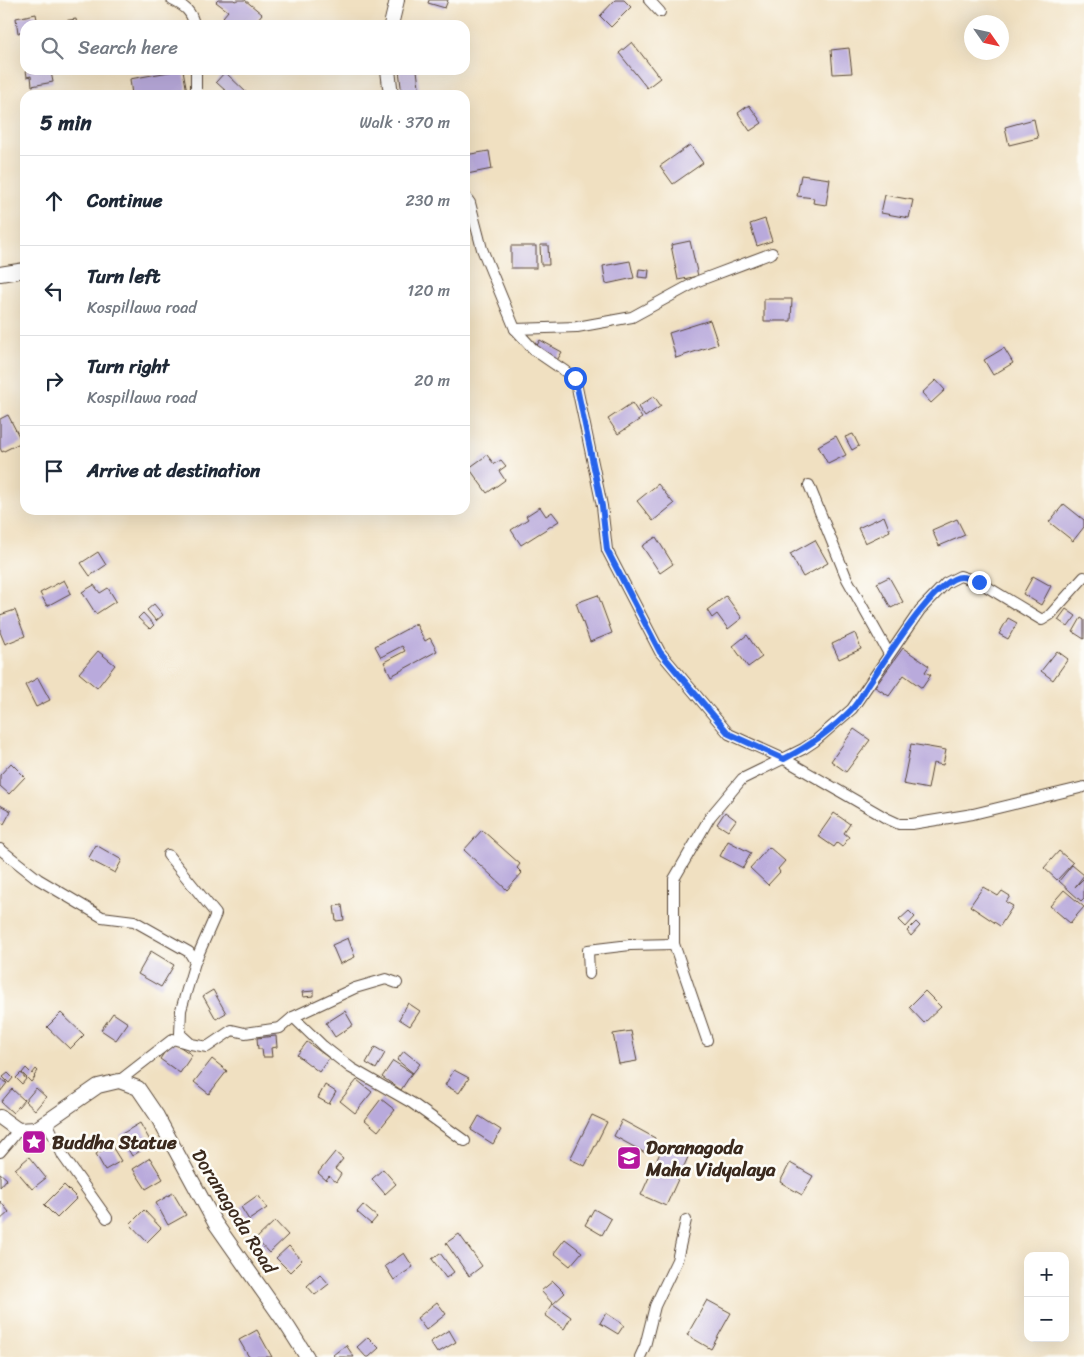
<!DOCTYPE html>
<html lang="en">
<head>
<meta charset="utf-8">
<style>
  body { margin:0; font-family:Sriracha,sans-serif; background:#f2f2f3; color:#1f2937 }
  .controls { position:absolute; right:15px; bottom:15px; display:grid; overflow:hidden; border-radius:10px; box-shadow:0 5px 20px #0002 }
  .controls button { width:45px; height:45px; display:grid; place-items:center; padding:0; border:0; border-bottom:1px solid #e0e1e3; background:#fff; color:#1f2937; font:25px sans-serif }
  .compass { position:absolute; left:964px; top:15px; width:45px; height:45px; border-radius:50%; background:#fff; box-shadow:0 5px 20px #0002; rotate:124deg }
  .stop { position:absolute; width:15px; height:15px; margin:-11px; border:4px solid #2563eb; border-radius:50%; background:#fff }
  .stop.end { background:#2563eb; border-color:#fff; box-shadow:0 1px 5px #0008 }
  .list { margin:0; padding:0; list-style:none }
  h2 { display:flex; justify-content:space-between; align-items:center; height:65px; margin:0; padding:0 20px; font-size:21px }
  h2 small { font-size:16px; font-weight:400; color:#747a83 }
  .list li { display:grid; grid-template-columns:32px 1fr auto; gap:15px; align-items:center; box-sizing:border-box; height:90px; padding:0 20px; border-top:1px solid #e0e1e3 }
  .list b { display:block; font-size:19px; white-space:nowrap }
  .list p { margin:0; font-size:16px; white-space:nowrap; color:#747a83 }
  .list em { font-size:16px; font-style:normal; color:#747a83 }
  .icon { flex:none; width:28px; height:28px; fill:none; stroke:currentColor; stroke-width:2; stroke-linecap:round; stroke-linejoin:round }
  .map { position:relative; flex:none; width:1084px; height:1357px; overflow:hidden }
  .search { position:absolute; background:#fff; box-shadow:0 5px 20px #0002; left:20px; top:20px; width:450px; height:55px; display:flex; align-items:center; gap:12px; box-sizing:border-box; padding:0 18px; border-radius:15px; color:#747a83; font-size:19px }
  .panel { position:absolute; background:#fff; box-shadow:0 5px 20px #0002; left:20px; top:90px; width:450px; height:425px; border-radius:15px }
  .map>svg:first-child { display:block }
  .building { fill:#b9aadc }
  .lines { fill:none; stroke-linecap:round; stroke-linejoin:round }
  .street-casing { stroke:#564536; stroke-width:12 }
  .secondary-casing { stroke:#564536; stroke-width:16 }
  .street { stroke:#fff; stroke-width:10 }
  .secondary { stroke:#fff; stroke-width:14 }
  .route { stroke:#2563eb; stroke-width:6 }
  .labels { text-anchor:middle; stroke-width:5; stroke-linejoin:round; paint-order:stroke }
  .poi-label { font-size:19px; font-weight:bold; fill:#3b2a1e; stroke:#fdfcf7; text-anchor:start }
  .street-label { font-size:19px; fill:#3b2a1e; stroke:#fdfcf7 }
</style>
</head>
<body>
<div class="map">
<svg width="1084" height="1357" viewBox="0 0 1084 1357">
  <rect width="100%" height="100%" fill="#fdfcf7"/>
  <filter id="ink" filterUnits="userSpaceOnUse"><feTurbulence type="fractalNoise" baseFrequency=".02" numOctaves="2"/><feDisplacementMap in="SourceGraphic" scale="10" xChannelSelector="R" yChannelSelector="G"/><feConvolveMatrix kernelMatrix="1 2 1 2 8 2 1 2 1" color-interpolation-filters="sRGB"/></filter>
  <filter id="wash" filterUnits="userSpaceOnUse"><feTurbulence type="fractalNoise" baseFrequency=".0096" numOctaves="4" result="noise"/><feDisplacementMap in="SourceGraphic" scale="20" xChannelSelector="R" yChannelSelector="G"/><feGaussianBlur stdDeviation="1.12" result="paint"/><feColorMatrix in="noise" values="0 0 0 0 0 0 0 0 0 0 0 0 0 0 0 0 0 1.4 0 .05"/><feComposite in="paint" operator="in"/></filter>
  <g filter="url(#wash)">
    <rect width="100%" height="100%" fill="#f0e0c1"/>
    <g id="blocks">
      <g class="building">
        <path d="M218 0H234L235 1 237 0H245L262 14 253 25H233L223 17 228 11 216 2Z"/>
        <path d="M429 0H448L445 8 428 3Z"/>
        <path d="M615 0H624L631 7 611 27 600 16Z"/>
        <path d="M36 14 38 25H25V32L18 33 16 18Z"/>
        <path d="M76 19 77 25H57L56 22Z"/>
        <path d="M632 42 660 78 647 88 619 53Z"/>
        <path d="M849 48 852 73 833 74 831 50Z"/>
        <path d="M26 70H57V71L51 72 53 82 32 86 31 76 27 77Z"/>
        <path d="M180 70H183L187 92 170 95H132L130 79Z"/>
        <path d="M399 70H417L420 95H402Z"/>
        <path d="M225 72 249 95H226L228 93 216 82Z"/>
        <path d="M749 105 762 123 750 131 738 113Z"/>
        <path d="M1034 119 1038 138 1009 145 1005 127Z"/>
        <path d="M690 145 703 163 673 184 660 166Z"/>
        <path d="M489 151 492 169 467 174 465 155Z"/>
        <path d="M801 175 830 179 826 205 813 203 814 198 797 196Z"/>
        <path d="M885 195 913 200 909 218 881 213Z"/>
        <path d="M765 219 772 241 757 246 750 224Z"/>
        <path d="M690 241 698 276 678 280 671 245Z"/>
        <path d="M540 245H548L549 265H541Z"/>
        <rect x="511" y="246" width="25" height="22"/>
        <path d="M630 261 634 278 606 284 603 266Z"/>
        <path d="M639 269 649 270 648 278 638 277Z"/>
        <path d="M764 299H792L791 321H764Z"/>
        <path d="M710 320 718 344 676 358 669 333Z"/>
        <path d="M540 340 562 352 556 362 535 349Z"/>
        <path d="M1004 348 1013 363 993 375 984 360Z"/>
        <path d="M936 380 945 390 931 403 922 393Z"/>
        <path d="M654 396 661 406 645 417 638 407Z"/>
        <path d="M632 403 642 418 618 434 608 419Z"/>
        <path d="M8 415 22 442 2 452 0 448V419Z"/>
        <path d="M853 434 859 446 852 450 845 437Z"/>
        <path d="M836 436 846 455 828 464 818 446Z"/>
        <path d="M487 455 494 464 501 460 506 466 499 471 505 480 487 493 469 468Z"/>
        <path d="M658 484 674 504 653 521 637 501Z"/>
        <path d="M1064 504 1084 520V527L1073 541 1049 522Z"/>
        <path d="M540 507 546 516 552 512 559 521 521 545 511 530 528 519 526 516Z"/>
        <path d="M884 516 890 531 865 543 858 528Z"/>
        <path d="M957 519 965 535 939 546 932 530Z"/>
        <path d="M656 537 673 564 660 573 642 546Z"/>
        <path d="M815 540 828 563 803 577 790 554Z"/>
        <path d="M98 552 106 565 90 576 81 563Z"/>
        <path d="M1033 576 1051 586 1041 605 1023 594Z"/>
        <path d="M889 577 903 602 891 608 877 583Z"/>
        <path d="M64 580 71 593 47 606 40 593Z"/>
        <path d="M94 585 100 593 108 588 116 601 96 614 82 592Z"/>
        <path d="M598 595 612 633 590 642 576 603Z"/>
        <path d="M726 596 742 618 728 629 717 614 712 618 707 610Z"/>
        <path d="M154 604 163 615 156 621 147 610Z"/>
        <path d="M1066 609 1076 616 1068 627 1058 620Z"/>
        <path d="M15 610 25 636 5 644 0 632V615Z"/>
        <path d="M143 613 154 625 150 629 138 618Z"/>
        <path d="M1008 618 1017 623 1008 639 999 634Z"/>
        <path d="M1081 618 1084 620V639L1073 632Z"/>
        <path d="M416 624 425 641 430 638 437 651 391 676 384 662 405 651 402 646 381 657 375 646Z"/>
        <path d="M855 633 861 649 839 659 832 644Z"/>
        <path d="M747 635 762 657 748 667 733 646Z"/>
        <path d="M903 648 929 666 925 672 931 675 922 688 904 675 889 696 875 687Z"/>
        <path d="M98 651 115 665 97 688 79 673Z"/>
        <path d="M1057 651 1068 659 1053 680 1041 671Z"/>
        <path d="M38 678 50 700 36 707 25 685Z"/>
        <path d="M854 729 870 740 846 772 831 761Z"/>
        <path d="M911 744 946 750 943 765 933 763 928 789 903 784Z"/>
        <path d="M11 763 25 777 9 794 0 786V775Z"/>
        <path d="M0 805 11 811 4 824 0 822Z"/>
        <path d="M725 812 736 820 728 831 717 824Z"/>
        <path d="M834 813 850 824 844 833 849 837 842 847 837 843 834 847 818 836Z"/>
        <path d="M482 830 520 864 517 868 522 873 507 890 464 850Z"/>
        <path d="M728 841 751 853 743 868 720 856Z"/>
        <path d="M96 845 122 860 115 873 88 859Z"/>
        <path d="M769 847 785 861 778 869 780 872 768 885 750 868Z"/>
        <path d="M1059 851 1073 863 1057 880 1044 868Z"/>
        <path d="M1072 865 1084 875 1075 887 1084 878V898L1081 901 1059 881Z"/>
        <path d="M983 887 998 896 1002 891 1010 896 1006 902 1013 906 1000 926 970 906Z"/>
        <path d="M1064 890 1084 907 1070 923 1050 906Z"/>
        <path d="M342 905 344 920 336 921 334 906Z"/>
        <path d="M909 911 915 917 906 927 899 920Z"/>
        <path d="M916 922 920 926 911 936 907 931Z"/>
        <path d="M348 938 355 957 340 964 332 945Z"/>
        <path d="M151 951 174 965 161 987 138 974Z"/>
        <path d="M213 990 226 1013 216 1019 203 996Z"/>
        <path d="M314 991V996L303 997 302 992Z"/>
        <path d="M925 991 941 1007 924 1023 909 1007Z"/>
        <path d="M408 1003 420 1011 410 1026 399 1019Z"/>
        <path d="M345 1011 353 1025 335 1037 326 1023Z"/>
        <path d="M61 1013 84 1035 70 1049 47 1027Z"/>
        <path d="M113 1013 128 1023 116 1040 101 1030Z"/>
        <path d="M631 1031 637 1061 619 1064 613 1034Z"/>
        <path d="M276 1036 277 1047 271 1048 272 1057H263L262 1049H258L257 1038Z"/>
        <path d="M172 1041 192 1055 180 1073 160 1059Z"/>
        <path d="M307 1042 329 1058 319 1072 297 1055Z"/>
        <path d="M375 1047 385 1053 376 1069 366 1063Z"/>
        <path d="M404 1051 420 1064 413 1073 397 1060Z"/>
        <path d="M212 1059 227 1071 209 1094 194 1082Z"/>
        <path d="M393 1061 412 1073 401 1090 382 1077Z"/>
        <path d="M26 1068 32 1074 36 1069 38 1071 34 1076 35 1077 31 1082 22 1073Z"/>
        <path d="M454 1070 469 1078 459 1093 445 1085Z"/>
        <path d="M8 1073 13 1078 9 1083 3 1077Z"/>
        <path d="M21 1073 26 1079 22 1084 16 1078Z"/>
        <path d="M0 1078 7 1083 0 1092Z"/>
        <path d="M357 1080 372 1092 355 1113 340 1101Z"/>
        <path d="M325 1085 336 1092 329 1104 318 1098Z"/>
        <path d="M36 1088 46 1097 35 1110 25 1101Z"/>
        <path d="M12 1089 24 1100 13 1113 1 1102Z"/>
        <path d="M381 1099 395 1110 378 1131 365 1120Z"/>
        <path d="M592 1115 607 1122 585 1166 570 1159Z"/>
        <path d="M479 1116 501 1130 493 1144 471 1130Z"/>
        <path d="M622 1120 655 1138 647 1154 614 1136Z"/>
        <path d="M140 1123 152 1144 132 1156 120 1135Z"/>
        <path d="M664 1144 689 1155 666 1206 641 1195Z"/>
        <path d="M111 1145 121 1161 105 1170 96 1154Z"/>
        <path d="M335 1152 343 1159 335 1169 341 1174 336 1182 329 1176 326 1180 318 1173Z"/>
        <path d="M29 1157 46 1178 32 1189 15 1169Z"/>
        <path d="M150 1158 163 1179 146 1189 133 1169Z"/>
        <path d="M790 1163 813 1176 802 1195 780 1182Z"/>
        <path d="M383 1169 396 1184 385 1194 372 1179Z"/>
        <path d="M0 1173 7 1179 0 1187Z"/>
        <path d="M64 1185 77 1198 57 1218 44 1205Z"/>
        <path d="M173 1193 186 1215 168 1225 156 1203Z"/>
        <path d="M258 1195 267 1208 249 1220 241 1207Z"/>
        <path d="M0 1201 9 1212 0 1220Z"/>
        <path d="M363 1205 377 1217 371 1224 357 1212Z"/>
        <path d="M594 1209 611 1219 602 1235 585 1225Z"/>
        <path d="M144 1210 161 1228 147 1242 130 1224Z"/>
        <path d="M275 1221 288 1235 269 1253 256 1239Z"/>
        <path d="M459 1234 482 1266 469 1276 446 1243Z"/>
        <path d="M565 1239 582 1252 570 1266 554 1253Z"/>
        <path d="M289 1246 302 1260 290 1272 276 1258Z"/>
        <path d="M404 1253 413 1267 394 1280 385 1266Z"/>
        <path d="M440 1253 454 1272 446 1278 432 1259Z"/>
        <path d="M320 1274 329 1284 315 1295 307 1286Z"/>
        <path d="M553 1281 565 1293 553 1304 571 1317 564 1329 545 1315 553 1304 541 1291Z"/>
        <path d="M707 1300 731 1313 711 1349 687 1335Z"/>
        <path d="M437 1302 446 1314 426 1330 417 1318Z"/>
        <path d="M606 1313 624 1325 618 1334 600 1323Z"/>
        <path d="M257 1330 272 1357H249L239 1340Z"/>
        <path d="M449 1330 456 1342 437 1353 430 1342Z"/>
        <path d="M368 1337 379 1348 369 1357H366L357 1347Z"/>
        <path d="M346 1345 354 1357H335L333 1355Z"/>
      </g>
    </g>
  </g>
  <g filter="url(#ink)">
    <use href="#blocks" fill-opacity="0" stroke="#564536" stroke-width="1"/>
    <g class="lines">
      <defs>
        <g id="street">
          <path d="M172 0C184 6 192 11 194 25"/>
          <path d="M649 0 660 12"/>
          <path d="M196 70V95"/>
          <path d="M465 196 470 203 482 249 515 329 534 350 575 378 602 506 607 550 660 652 729 734 784 759 886 818 899 824H912L973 814 1084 787"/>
          <path d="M515 329 577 327 632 317 698 281 772 253"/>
          <path d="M809 485 847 579 889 654"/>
          <path d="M0 849 38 879 102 917 134 921 189 952 195 962 181 1010 180 1034 191 1044 207 1047 232 1030 245 1033 280 1028 293 1017 355 988 386 979 397 983"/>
          <path d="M168 855 216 914 195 962"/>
          <path d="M589 974 588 950 630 945 674 944"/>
          <path d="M293 1017 323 1046 351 1068 412 1103 465 1141"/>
          <path d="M707 1040 674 944V879L710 817 742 779 803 749 815 741 852 709 920 610 946 583 960 576 979 582 1042 620 1050 615 1084 577"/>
          <path d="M119 1081 173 1039 190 1044"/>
          <path d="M47 1122 63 1156 107 1218"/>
          <path d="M0 1152 12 1138 18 1130"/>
          <path d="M640 1357 645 1346 655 1306 677 1260 686 1220"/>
        </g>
        <g id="secondary">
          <path d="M391 25 397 0"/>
          <path d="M388 70 391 95"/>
          <path d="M0 274 25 270"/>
          <path d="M0 1117 18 1130 36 1129 98 1086 119 1081 138 1088 157 1116 215 1223 288 1327 307 1357"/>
        </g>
      </defs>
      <use href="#street" class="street-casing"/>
      <use href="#secondary" class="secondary-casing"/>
      <use href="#street" class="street"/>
      <use href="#secondary" class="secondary"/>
    </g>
  </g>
  <g class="lines" filter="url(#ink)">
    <path class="route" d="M575 378 602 506 607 550 660 652 729 734 784 759C809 746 832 730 851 710 858 703 863 693 868 685 883 664 936 577 961 577 966 577 974 580 979 582"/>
  </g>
  <defs>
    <symbol id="sight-square" viewBox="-11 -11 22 22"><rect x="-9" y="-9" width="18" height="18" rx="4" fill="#b5179e" stroke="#fdfcf7"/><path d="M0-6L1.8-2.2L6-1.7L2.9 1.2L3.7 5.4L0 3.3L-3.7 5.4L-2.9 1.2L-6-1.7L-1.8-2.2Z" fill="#fff"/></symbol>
    <symbol id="school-square" viewBox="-11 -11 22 22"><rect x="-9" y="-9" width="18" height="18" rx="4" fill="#b5179e" stroke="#fdfcf7"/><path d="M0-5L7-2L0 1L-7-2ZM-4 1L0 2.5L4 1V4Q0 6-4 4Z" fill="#fff"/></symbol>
  </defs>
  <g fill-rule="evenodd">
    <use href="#sight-square" x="20" y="1128" width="28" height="28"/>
    <use href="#school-square" x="615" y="1144" width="28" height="28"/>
  </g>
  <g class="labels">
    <g class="poi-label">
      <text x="52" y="1149">Buddha Statue</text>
      <text x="646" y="1154">Doranagoda<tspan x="646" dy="22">Maha Vidyalaya</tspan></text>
    </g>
    <g class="street-label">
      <text transform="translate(235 1211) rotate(58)" y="7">Doranagoda Road</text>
    </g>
  </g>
</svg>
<div class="controls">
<button>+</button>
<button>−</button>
</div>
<svg class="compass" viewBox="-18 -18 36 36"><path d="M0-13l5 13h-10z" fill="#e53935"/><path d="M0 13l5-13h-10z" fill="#747a83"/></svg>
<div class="stop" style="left:575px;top:378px"></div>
<div class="stop end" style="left:979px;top:582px"></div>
<div class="search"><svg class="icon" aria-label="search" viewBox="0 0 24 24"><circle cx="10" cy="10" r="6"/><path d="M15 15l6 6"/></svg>Search here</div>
<section class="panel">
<h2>5 min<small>Walk · 370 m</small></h2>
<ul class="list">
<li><svg class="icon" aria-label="ahead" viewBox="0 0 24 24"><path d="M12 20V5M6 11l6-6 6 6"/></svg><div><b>Continue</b></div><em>230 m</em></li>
<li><svg class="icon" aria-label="left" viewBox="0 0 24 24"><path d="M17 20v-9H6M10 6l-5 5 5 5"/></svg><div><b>Turn left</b><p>Kospillawa road</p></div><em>120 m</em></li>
<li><svg class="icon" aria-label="right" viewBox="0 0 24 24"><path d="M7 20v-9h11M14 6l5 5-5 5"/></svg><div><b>Turn right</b><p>Kospillawa road</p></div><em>20 m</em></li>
<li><svg class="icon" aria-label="arrive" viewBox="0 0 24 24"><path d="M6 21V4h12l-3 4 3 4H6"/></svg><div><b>Arrive at destination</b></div></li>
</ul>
</section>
</div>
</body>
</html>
